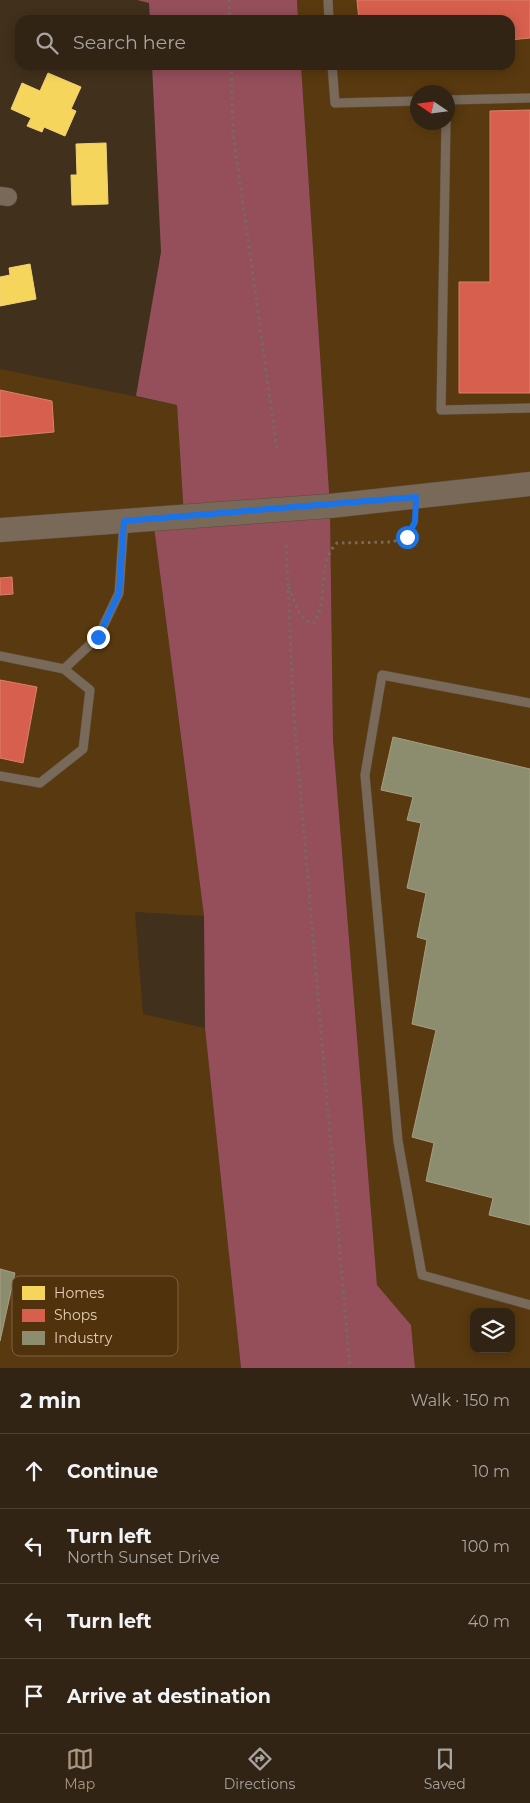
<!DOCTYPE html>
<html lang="en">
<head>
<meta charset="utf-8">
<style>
  body { margin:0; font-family:Montserrat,sans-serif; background:#392c1d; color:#f1f3f6 }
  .controls { position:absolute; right:15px; bottom:15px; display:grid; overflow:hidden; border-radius:10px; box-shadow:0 2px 12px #0003 }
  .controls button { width:45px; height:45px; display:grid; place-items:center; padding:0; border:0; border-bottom:1px solid #4c4134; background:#312414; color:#f1f3f6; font:25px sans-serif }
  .compass { position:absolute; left:410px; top:85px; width:45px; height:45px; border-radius:50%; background:#312414; box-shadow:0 2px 12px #0003; rotate:283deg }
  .stop { position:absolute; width:15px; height:15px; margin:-11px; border:4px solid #1a73e8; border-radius:50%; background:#fff }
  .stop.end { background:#1a73e8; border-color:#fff; box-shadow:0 1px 5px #0008 }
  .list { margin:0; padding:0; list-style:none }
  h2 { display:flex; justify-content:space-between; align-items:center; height:65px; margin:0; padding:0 20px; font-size:21px }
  h2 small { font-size:16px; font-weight:400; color:#a8a4a0 }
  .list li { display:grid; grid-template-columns:32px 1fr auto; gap:15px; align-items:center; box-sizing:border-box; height:75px; padding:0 20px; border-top:1px solid #4c4134 }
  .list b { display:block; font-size:19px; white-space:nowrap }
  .list p { margin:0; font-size:16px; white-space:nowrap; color:#a8a4a0 }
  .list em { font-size:16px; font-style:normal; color:#a8a4a0 }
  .icon { flex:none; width:28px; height:28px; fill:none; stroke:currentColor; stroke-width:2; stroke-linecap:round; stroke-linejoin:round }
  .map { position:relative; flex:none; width:530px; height:1368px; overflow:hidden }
  .search { position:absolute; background:#312414; box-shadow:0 2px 12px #0003; left:15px; right:15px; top:15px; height:55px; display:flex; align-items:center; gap:12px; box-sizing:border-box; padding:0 18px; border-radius:15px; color:#a8a4a0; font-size:19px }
  .sheet { height:365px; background:#312414 }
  nav { display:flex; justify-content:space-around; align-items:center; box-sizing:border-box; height:70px; border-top:1px solid #4c4134; background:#312414; font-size:14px; color:#a8a4a0 }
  nav a { display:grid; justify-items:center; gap:2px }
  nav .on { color:#ab967e }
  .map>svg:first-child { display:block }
  .built { fill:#59390f; fill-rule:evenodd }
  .forest { fill:#944f5a }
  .homes { fill:#f6d55c; stroke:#f1d376 }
  .shops { fill:#d6604d; stroke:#da816c }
  .industry { fill:#8c8c6e; stroke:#a6a083 }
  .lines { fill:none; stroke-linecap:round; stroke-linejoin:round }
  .lane-casing { stroke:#5a4d3c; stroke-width:10 }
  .street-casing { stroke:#5a4d3c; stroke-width:19 }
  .secondary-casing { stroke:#5a4d3c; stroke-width:25 }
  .path { stroke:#786b5b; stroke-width:3; stroke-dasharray:2.5 4; stroke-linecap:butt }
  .lane { stroke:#786958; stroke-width:9 }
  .street { stroke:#786958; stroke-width:18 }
  .secondary { stroke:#786958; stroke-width:24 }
  .route { stroke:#1a73e8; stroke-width:6 }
  .key { fill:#50320c; stroke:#7c603e; stroke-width:1 }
  .key-label { font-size:14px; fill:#e4cdb4 }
</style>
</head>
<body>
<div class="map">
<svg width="530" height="1368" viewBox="0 0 530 1368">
  <rect width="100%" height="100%" fill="#41301b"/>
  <g class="built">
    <path d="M297 0H530V1368H415L411 1325 377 1285 333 740 330 506 301 65H510V20H298ZM418 92H448V122H418ZM474 1312H511V1349H474Z"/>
    <path d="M0 369 177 405 184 517 153 520 204 916 135 912 143 1014 205 1028 241 1368H0Z"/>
  </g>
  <g class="forest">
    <path d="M137 0H297L298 20H150L149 3Z"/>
    <path d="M152 65H301L330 506 333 740 377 1285 411 1325 415 1368H241L205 1028 204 916 153 519 184 517 177 405 136 396 161 252Z"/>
  </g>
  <g class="homes">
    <path d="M48 73 81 87 71 109 76 111 65 136 44 127 42 132 27 126 31 118 11 109 22 83 40 91Z"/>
    <path d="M106 143 108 204 72 205 71 175H77L76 144Z"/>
    <path d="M30 264 36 299 0 306V277L10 275 9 268Z"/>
  </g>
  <g class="shops">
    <path d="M357 0H530V38L510 40V20H359Z"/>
    <path d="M530 110V393H459V282H490V111Z"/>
    <path d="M0 390 52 401 54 432 0 437Z"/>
    <path d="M12 577 13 594 0 595V578Z"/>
    <path d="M0 680 37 687 23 763 0 758Z"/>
  </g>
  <g class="industry">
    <path d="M393 737 530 769V1225L489 1215 493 1198 426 1181 434 1143 412 1137 436 1030 412 1024 427 940 417 937 426 893 407 888 421 823 407 820 413 797 381 790Z"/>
    <path d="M0 1269 15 1273 0 1341Z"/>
  </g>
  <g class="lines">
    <defs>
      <g id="lane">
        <path d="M328 0 329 20"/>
        <path d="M332 65 335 103 418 101"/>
        <path d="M448 100 530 98"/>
        <path d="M446 122 441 410 530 408"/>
        <path d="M0 656 64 669 90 690 83 749 40 783 0 776"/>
        <path d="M64 669 98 637 119 593 124 521"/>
        <path d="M530 703 382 675 365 775 398 1141 422 1275 530 1305"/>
      </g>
      <path id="street" d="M0 196 8 197"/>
      <path id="secondary" d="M0 530 330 506 530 484"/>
    </defs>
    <use href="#lane" class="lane-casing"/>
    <use href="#street" class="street-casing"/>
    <use href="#secondary" class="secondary-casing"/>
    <g class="path">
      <path d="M229 0 230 20"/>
      <path d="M231 65 233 132 277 449"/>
      <path d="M286 545 294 717 350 1368"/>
      <path d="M289 587 299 613 306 621 314 623C330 598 315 565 337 543L392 542 407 537 415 518"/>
    </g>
    <use href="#lane" class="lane"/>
    <use href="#street" class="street"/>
    <use href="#secondary" class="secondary"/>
  </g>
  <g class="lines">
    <path class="route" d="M98 637 119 593 124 521 416 497 415 522 407 537"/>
  </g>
  <rect x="12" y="1276" width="166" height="80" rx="8" class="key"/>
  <rect x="22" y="1286" width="23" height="14" fill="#f6d55c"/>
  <rect x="22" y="1309" width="23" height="13" fill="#d6604d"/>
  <rect x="22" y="1331" width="23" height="14" fill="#8c8c6e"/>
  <g class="key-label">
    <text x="54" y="1298">Homes</text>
    <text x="54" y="1320">Shops</text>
    <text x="54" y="1343">Industry</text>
  </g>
</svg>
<div class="controls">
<button><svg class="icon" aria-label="layers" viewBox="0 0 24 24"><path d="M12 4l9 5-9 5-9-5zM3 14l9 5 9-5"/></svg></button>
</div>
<svg class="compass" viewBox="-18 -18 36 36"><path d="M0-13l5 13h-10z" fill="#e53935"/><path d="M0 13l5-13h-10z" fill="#a8a4a0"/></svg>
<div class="stop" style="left:407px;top:537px"></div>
<div class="stop end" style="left:98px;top:637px"></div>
<div class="search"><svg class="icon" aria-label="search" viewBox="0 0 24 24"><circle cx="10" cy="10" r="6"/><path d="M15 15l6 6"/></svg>Search here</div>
</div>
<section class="sheet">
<h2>2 min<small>Walk · 150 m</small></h2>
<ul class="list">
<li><svg class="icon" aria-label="ahead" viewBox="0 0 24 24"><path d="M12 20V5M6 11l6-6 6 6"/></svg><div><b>Continue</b></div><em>10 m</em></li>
<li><svg class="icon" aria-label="left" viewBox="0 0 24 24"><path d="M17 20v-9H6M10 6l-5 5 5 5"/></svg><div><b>Turn left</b><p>North Sunset Drive</p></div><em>100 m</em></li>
<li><svg class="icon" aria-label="left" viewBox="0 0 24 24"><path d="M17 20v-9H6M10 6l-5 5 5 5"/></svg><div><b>Turn left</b></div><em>40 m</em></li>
<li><svg class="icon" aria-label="arrive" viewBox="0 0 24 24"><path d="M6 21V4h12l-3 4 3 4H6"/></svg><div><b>Arrive at destination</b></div></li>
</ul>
</section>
<nav>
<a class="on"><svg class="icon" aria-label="map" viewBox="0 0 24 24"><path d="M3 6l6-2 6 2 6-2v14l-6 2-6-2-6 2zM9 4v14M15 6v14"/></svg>Map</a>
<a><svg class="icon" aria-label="directions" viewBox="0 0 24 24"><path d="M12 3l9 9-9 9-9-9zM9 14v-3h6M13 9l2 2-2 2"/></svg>Directions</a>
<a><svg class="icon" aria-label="saved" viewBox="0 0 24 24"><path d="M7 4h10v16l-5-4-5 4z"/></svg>Saved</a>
</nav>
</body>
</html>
